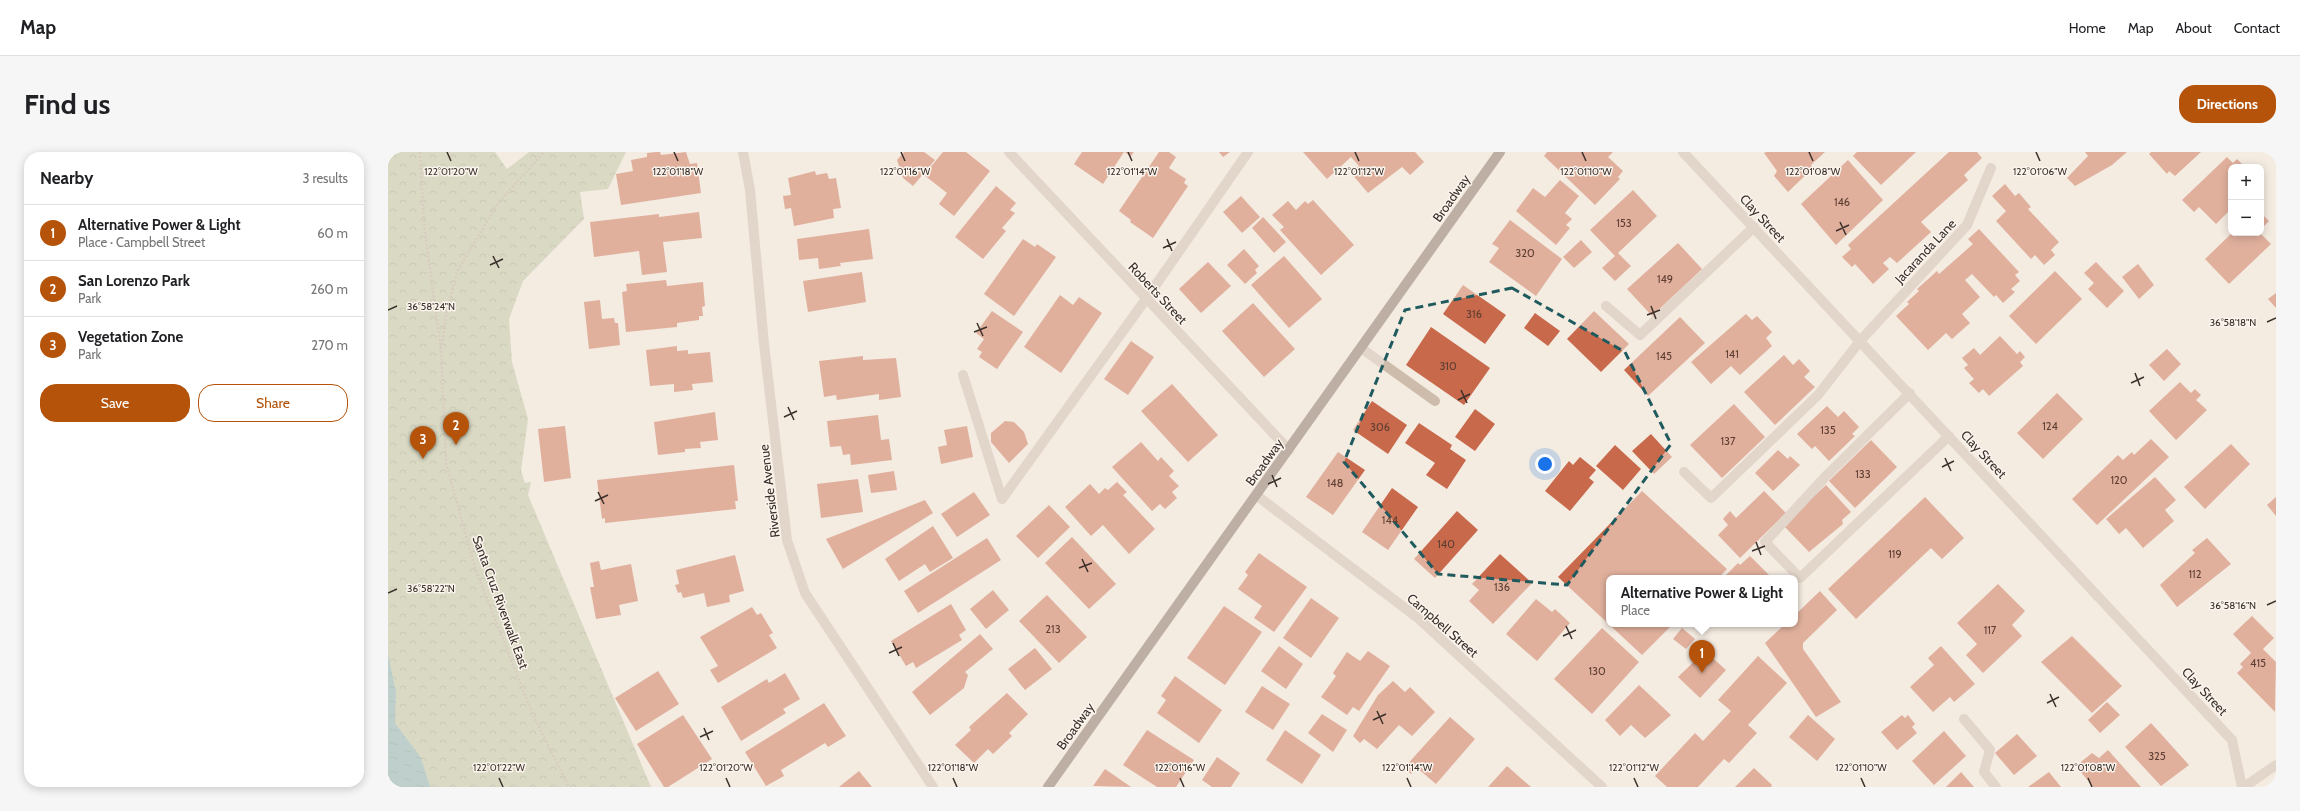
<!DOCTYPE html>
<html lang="en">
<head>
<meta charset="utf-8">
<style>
  body { margin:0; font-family:Cabin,sans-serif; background:#f6f6f6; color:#202124 }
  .controls { position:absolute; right:12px; top:12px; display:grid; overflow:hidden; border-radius:8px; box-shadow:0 2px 10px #0003 }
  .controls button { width:36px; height:36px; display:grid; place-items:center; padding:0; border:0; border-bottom:1px solid #e0e0e0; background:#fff; color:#202124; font:20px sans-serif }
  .you { position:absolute; left:1157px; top:312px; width:14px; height:14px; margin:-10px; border:3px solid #fff; border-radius:50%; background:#1a73e8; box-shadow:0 0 0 6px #1a73e833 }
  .badge { display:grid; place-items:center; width:26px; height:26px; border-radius:50%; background:#b45309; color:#fff; font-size:13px; font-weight:700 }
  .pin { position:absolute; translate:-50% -33px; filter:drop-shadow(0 1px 2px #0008) }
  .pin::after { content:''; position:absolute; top:21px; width:14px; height:12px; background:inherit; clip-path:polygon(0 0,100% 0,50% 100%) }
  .popup { position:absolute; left:1218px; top:423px; width:192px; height:52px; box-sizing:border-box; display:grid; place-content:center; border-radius:8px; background:#fff; filter:drop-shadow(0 1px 3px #0005); font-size:13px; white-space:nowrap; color:#757577 }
  .popup b { font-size:15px; color:#202124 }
  .popup::after { content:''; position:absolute; left:50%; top:100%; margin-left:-8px; border:8px solid transparent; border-top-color:#fff }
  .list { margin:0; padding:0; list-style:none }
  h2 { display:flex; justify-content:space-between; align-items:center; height:52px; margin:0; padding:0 16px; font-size:17px }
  h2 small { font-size:13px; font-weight:400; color:#757577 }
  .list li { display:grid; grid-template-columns:26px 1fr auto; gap:12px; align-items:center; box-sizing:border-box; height:56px; padding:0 16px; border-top:1px solid #e0e0e0 }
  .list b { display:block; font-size:15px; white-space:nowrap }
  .list p { margin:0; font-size:13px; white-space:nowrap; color:#757577 }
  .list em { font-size:13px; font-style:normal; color:#757577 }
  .actions { display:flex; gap:8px; padding:12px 16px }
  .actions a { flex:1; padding:9px 0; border:1px solid #b45309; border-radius:16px; text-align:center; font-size:14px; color:#b45309 }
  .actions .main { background:#b45309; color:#fff }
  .map { position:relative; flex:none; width:1888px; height:635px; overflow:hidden; border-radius:16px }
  header { display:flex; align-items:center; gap:24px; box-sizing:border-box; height:56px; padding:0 20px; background:#fff; border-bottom:1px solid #e0e0e0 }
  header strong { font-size:19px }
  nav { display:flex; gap:22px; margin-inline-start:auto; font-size:14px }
  .intro { display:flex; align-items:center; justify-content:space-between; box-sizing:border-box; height:96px; padding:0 24px }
  h1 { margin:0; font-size:28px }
  .button { padding:10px 18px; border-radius:16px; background:#b45309; color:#fff; font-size:14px; font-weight:700 }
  main { display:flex; gap:24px; padding:0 24px }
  aside { flex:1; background:#fff; border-radius:16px; box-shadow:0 2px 10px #0003 }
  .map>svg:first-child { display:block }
  .park { fill:url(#park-crowns) }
  .water { fill:url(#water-ripples) }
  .building { fill:#c8694b }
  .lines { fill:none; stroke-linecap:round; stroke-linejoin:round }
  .path { stroke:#b9a596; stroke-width:2.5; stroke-dasharray:2 2; stroke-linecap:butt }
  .minor { stroke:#cdbbac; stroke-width:10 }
  .major { stroke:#7d675c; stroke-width:10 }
  .marked { fill:none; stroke:#1f5a5e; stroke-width:3; stroke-dasharray:8 5; stroke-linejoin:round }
  .ticks { fill:none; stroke:#3b302b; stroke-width:1.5 }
  .labels { text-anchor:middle; stroke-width:3; stroke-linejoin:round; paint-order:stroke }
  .number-label { font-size:11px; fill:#5e3e33 }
  .street-label { font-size:13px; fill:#3b302b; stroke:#fbf5ee }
  .ticks-label { font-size:10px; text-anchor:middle; fill:#3b302b; stroke:#fbf5ee; stroke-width:3; stroke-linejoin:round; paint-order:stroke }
</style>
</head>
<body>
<header>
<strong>Map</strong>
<nav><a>Home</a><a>Map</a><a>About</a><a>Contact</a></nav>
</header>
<div class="intro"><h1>Find us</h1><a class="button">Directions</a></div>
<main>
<aside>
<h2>Nearby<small>3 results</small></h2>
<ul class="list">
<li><span class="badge">1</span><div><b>Alternative Power &amp; Light</b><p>Place · Campbell Street</p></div><em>60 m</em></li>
<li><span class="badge">2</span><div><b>San Lorenzo Park</b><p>Park</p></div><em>260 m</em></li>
<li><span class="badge">3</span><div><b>Vegetation Zone</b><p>Park</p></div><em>270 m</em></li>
</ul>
<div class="actions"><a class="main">Save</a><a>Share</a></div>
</aside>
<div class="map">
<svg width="1888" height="635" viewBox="0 0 1888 635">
  <defs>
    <pattern id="park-crowns" width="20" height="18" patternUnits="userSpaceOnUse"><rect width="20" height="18" fill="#b8c4a0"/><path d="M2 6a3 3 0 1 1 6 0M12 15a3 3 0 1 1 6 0" fill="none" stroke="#97a083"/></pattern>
    <pattern id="water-ripples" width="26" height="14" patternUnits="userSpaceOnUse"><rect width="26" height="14" fill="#7fb0b2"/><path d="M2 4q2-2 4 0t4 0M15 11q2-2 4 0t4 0" fill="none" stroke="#699091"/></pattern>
  </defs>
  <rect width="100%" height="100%" fill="#f4ebe1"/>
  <path class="park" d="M0 0H107L119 17 141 0H238L220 37 192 40 196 67 135 129 121 167 124 210 140 267 133 319 137 331 143 330 140 343 263 635H0Z"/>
  <path class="water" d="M0 502 8 540 7 571 33 606 42 635H0Z"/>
  <g class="building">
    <path d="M268 0H272L273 3 298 0 302 12 309 11 313 41 233 53 228 22 245 19 243 8 259 5V1Z"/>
    <path d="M516 0H536L547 8 525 34 515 26 509 8Z"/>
    <path d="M555 0H578L602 19 566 64 551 52 559 41 536 23Z"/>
    <path d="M694 0H746L743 4 736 0 715 32 686 12Z"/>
    <path d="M771 0H781L788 5 781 16 798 27 796 31 800 34 765 86 742 70 743 68 731 59Z"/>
    <path d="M831 0H842L835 5Z"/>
    <path d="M915 0H1027L1036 10 1022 23 1014 15 980 41 963 21 971 14 963 5 939 27Z"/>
    <path d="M1159 0H1225L1220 5 1235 19 1230 25 1232 27 1207 53 1156 4Z"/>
    <path d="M1378 0H1437L1423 13 1425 16 1400 40 1386 24 1389 19 1376 1Z"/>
    <path d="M1469 0H1528L1493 33 1465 4Z"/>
    <path d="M1561 0H1589L1594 6 1576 23 1580 28 1533 70 1543 80 1509 111 1502 105 1495 111 1501 117 1485 132 1467 112 1464 115 1454 105 1463 97 1460 93Z"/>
    <path d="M1697 0H1739L1724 13 1687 34 1679 26 1700 4Z"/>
    <path d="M1763 0H1813L1787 24 1781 19 1779 22 1761 2Z"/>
    <path d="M1839 5 1845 11 1849 7 1857 15H1843V57L1828 72 1811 55 1806 60 1794 48Z"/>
    <path d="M1460 8 1495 48 1448 93 1413 52Z"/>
    <path d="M427 19 428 23 439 21 441 27 448 26 453 56 445 57 446 66 406 74 403 56 397 57 395 44 403 43 400 26Z"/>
    <path d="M1172 28 1191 44 1177 61 1184 67 1178 73 1182 76 1168 93 1128 59 1145 36 1157 45Z"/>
    <path d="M1617 32 1627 44 1631 41 1643 55 1640 57 1671 90 1663 98 1667 103 1656 113 1647 103 1643 107 1608 69 1618 59 1604 44Z"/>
    <path d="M608 34 628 51 622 58 627 61 614 76 618 79 595 107 567 85Z"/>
    <path d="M1245 38 1269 64 1230 101 1243 114 1227 129 1214 116 1227 104 1202 78Z"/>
    <path d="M853 44 872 65 854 81 835 60Z"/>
    <path d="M925 48 966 93 933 123 892 78 896 75 884 63 900 49 908 58 917 49 920 52Z"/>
    <path d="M311 60 314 86 275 90 279 120 254 123 251 99 206 105 202 70 271 62V65Z"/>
    <path d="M1873 61 1881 69 1873 77Z"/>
    <path d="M875 65 898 90 886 101 864 76Z"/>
    <path d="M1122 68 1174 107 1148 144 1101 110 1111 96 1104 92Z"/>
    <path d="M481 77 485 107 452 111 453 114 431 117 430 106 411 108 409 87Z"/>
    <path d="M1591 77 1631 120 1627 123 1632 129 1623 137 1627 140 1615 151 1608 143 1606 145 1584 122 1577 128 1592 145 1574 162 1582 171 1564 187 1558 181 1540 198 1508 164 1521 152 1519 150 1531 139 1529 137 1549 119 1551 122 1585 92 1580 87Z"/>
    <path d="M1844 81H1872L1883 92 1841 132 1817 107Z"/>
    <path d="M635 87 647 95 649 92 668 105 626 164 596 142Z"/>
    <path d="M1193 88 1204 100 1186 116 1175 105Z"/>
    <path d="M1290 91 1314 117 1264 164 1239 137Z"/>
    <path d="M856 97 871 114 867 118 869 121 857 132 839 113Z"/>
    <path d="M896 104 934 147 901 176 863 133Z"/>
    <path d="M820 110 843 134 813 161 791 137Z"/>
    <path d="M1708 110 1736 139 1719 156 1700 137 1706 131 1696 121Z"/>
    <path d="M1750 112 1766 133 1751 147 1734 125Z"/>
    <path d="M1667 119 1694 147 1648 192 1621 164Z"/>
    <path d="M474 120 478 150 420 160 415 129Z"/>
    <path d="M278 128 279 134 315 130 317 154 314 155 315 164H311V168L289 171V175L238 180 234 140 239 139 238 132Z"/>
    <path d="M1075 133 1118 163 1097 192 1055 162Z"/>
    <path d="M1888 141V156L1880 147Z"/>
    <path d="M672 143 685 153 691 145 714 161 673 221 636 195Z"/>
    <path d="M212 148 214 167 226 166 227 171H230L232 193 201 197 196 150Z"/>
    <path d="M865 151 907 197 876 225 834 179Z"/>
    <path d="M604 159 635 180 609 217 591 205 594 200 589 197 596 187 588 181Z"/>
    <path d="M1206 159 1241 192 1213 220 1179 187Z"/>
    <path d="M1147 161 1172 179 1160 194 1136 176Z"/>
    <path d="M1358 162 1364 168 1369 164 1384 180 1378 186 1384 194 1352 223 1343 214 1323 232 1303 210Z"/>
    <path d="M1292 165 1317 191 1260 244 1236 218Z"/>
    <path d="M1043 175 1102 216 1076 253 1018 213Z"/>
    <path d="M1612 184 1629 202 1632 199 1637 205 1632 210 1635 214 1601 244 1595 237 1591 241 1581 231 1586 227 1576 216 1580 213 1574 206 1586 196 1592 203Z"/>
    <path d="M743 189 766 205 740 243 716 227Z"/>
    <path d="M289 194V199L300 198V202L322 200 325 230 304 232 305 238 286 240V232L262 234 258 198Z"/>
    <path d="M1779 197 1793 212 1776 229 1761 213Z"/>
    <path d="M1396 203 1405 213 1411 207 1422 219 1416 225 1427 235 1387 273 1356 240Z"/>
    <path d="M475 204V208L508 206 513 245 491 248V242L449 248 448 243 436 245 431 209Z"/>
    <path d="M1792 230 1803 241 1807 237 1813 243 1808 248 1819 258 1788 288 1761 259Z"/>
    <path d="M784 232 830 283 800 310 753 259Z"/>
    <path d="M1669 241 1695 267 1655 307 1629 281Z"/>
    <path d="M984 249 1019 273 1000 302 965 278Z"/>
    <path d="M1346 252 1377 285 1334 326 1302 293Z"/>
    <path d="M1439 254 1450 265 1456 259 1471 275 1464 282 1467 284 1441 309 1427 294 1424 297 1409 282Z"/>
    <path d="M1087 257 1107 272 1087 299 1067 285Z"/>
    <path d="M327 260 330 288 312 290 313 296 297 297V300L270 303 266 270Z"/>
    <path d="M490 263 493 288 501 287 504 308 463 313 462 302 455 303 453 294 442 295 439 269Z"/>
    <path d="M617 269 626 270 636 280 640 292 621 311 603 290V281Z"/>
    <path d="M1031 271 1064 293 1062 297 1078 308 1059 337 1038 323 1047 311 1017 291Z"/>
    <path d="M177 274 183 326 156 330 150 277Z"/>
    <path d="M579 274 585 305 553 312 550 295 559 293 556 278Z"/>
    <path d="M1263 282 1284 305 1266 322 1244 299Z"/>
    <path d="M1763 287 1781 305 1709 373 1684 347 1730 303 1735 308 1744 300 1746 303Z"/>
    <path d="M1483 288 1509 315 1467 356 1441 329Z"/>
    <path d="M753 290 770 309 773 305 786 319 781 324 791 334 784 340 789 346 777 357 772 352 764 359 724 315Z"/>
    <path d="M1843 292 1862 312 1817 357 1796 335Z"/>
    <path d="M1227 293 1253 317 1235 338 1208 314Z"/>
    <path d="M1390 298 1400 307 1402 304 1412 313 1385 339 1367 321Z"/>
    <path d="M950 300 977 318 945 363 918 345Z"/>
    <path d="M1192 305 1208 318 1201 326 1206 330 1182 359 1157 339 1181 309 1185 313Z"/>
    <path d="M346 313 350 349H347L348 357 217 371V366L214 367 209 328Z"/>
    <path d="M506 319 509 338 483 341 480 323Z"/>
    <path d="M1767 325 1788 348 1777 358 1786 369 1755 396 1738 376 1731 382 1718 367Z"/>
    <path d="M470 327 475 360 433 366 429 332Z"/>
    <path d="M729 330 739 340 735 343 767 377 741 402 715 373 703 384 677 355 702 332 711 342 717 336 720 338Z"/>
    <path d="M1438 333 1463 360 1454 368 1455 372 1421 400 1395 373Z"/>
    <path d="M1004 336 1030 355 1000 398 974 380Z"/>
    <path d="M1254 339 1339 417 1330 426H1221V472H1285L1254 503 1170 425Z"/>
    <path d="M1376 339 1398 361 1352 406 1330 383 1340 373 1335 367 1342 359 1348 366Z"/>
    <path d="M586 340 602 363 569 385 553 362Z"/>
    <path d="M1537 345 1576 386 1554 407 1543 396 1468 467 1440 437Z"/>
    <path d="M1888 345V364L1879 353Z"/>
    <path d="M537 348 545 361 455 417 438 387Z"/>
    <path d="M661 353 682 375 650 406 628 384Z"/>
    <path d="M1069 359 1090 378 1047 426 1026 407Z"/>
    <path d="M545 374 565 406 542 420 537 412 511 429 497 407Z"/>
    <path d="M684 385 728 432 701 457 657 411Z"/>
    <path d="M599 386 613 408 530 461 516 439Z"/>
    <path d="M1819 386 1843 412 1789 455 1772 433 1807 401 1804 398Z"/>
    <path d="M871 401 919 435 886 480 866 466 874 454 850 437 860 423 857 420Z"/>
    <path d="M1112 402 1144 431 1105 472 1081 449 1091 438 1084 432Z"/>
    <path d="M347 403 356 439 341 443 342 450 319 455 316 441 295 446 293 440 290 441 287 433 291 432 288 418Z"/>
    <path d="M1362 404 1384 426H1335L1350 411 1352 413Z"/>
    <path d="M211 409 213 418 243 412 250 449 231 453 233 463 208 467 202 435H206L202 411Z"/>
    <path d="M1610 432 1637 459 1624 473 1634 484 1595 521 1578 503 1589 492 1569 471Z"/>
    <path d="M605 438 621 458 598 477 582 457Z"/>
    <path d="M1432 439 1449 458 1415 491V497L1453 550 1428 565 1377 491 1397 472H1407V463Z"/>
    <path d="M659 443 699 485 671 511 631 469Z"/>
    <path d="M923 446 951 466 923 506 895 486Z"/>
    <path d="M1148 447 1164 460 1167 457 1182 471 1149 509 1118 482Z"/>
    <path d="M563 452 578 478 571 483 574 488 528 516 525 510 518 514 503 489Z"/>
    <path d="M836 454 874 480 837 533 799 506Z"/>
    <path d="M364 455 369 463 373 461 385 481 381 483 389 496 330 531 322 518 330 514 312 485Z"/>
    <path d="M1864 464 1886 486 1875 497 1888 510 1887 560 1849 521 1855 515 1852 512 1863 501 1845 482Z"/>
    <path d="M1214 476 1251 510 1204 562 1166 527Z"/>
    <path d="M1294 476 1307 487 1298 497 1285 487Z"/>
    <path d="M592 482 605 497 577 520 580 523 576 536 542 563 524 540Z"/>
    <path d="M1684 484 1734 534 1704 561 1653 510Z"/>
    <path d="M891 494 915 512 898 537 873 519Z"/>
    <path d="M1553 494 1587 532 1566 550 1562 545 1545 560 1522 535 1546 513 1540 506Z"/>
    <path d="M647 496 664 517 637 538 620 517Z"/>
    <path d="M980 499 1002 514 971 559 965 555 959 563 933 545 948 524 945 521 959 500 972 509Z"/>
    <path d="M1317 499 1338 518 1312 546 1290 525Z"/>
    <path d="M1370 504 1399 531 1360 573 1369 581 1341 611 1336 607 1310 635H1279L1267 624 1307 581 1315 589 1343 559 1330 548Z"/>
    <path d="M270 519 291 552 248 579 227 546Z"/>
    <path d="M397 521 412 547 395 557 398 561 353 589 333 555 379 527 381 531Z"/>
    <path d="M787 524 834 558 811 591 769 561 778 548 773 544Z"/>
    <path d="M1005 529 1017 540 1022 535 1047 560 1024 584 1011 573 989 597 976 587 972 591 965 584 990 543Z"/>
    <path d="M1251 533 1283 563 1257 586 1243 573 1232 584 1217 568Z"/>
    <path d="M874 534 902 552 885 578 857 560Z"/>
    <path d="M619 541 640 562 621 581 624 584 605 602 600 597 586 611 567 593 583 578 581 575Z"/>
    <path d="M1719 550 1732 563 1712 581 1700 568Z"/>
    <path d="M436 551 458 584 440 595 437 591 393 618 396 624 378 634 357 600Z"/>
    <path d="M934 562 959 578 945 600 920 581Z"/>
    <path d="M295 563 324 607 280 635H276L249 592Z"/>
    <path d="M1420 563 1447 587 1429 609 1401 585Z"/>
    <path d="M1514 563 1517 566 1520 563 1527 572 1524 575 1529 581 1509 598 1493 580Z"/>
    <path d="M1062 565 1087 587 1048 632 1029 616 1023 622 1016 616Z"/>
    <path d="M1763 571 1801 613 1773 634 1737 595Z"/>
    <path d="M759 578 806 608 788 635H769L735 613Z"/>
    <path d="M897 578 933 603 914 632 878 608Z"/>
    <path d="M1556 579 1578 604 1546 633 1524 609Z"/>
    <path d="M1629 582 1649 604 1626 623 1607 601Z"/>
    <path d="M1720 598 1753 635H1705L1688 614 1704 601 1711 606Z"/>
    <path d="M829 605 852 621 843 635H824L814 628Z"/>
    <path d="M1119 614 1143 635H1100Z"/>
    <path d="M1366 616 1384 633 1383 635H1347Z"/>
    <path d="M717 617 743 635 705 634Z"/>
    <path d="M471 619 484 635H451Z"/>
    <path d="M1573 620 1586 635H1558Z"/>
    <path d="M1661 620 1673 635H1640Z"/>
  </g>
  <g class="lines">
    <g class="path">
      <path d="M32 0 36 72 53 198 58 311 87 416 144 561 181 635"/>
      <path d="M54 193 58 164 69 120 110 51 156 0"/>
    </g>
    <g class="minor">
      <path d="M355 0 362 38 376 192 399 388 417 441 545 635"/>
      <path d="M621 0 901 298"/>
      <path d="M1295 0 1844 588 1854 635"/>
      <path d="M1218 154 1252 183 1366 75"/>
      <path d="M973 196 1047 249"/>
      <path d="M575 223 614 347 758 147 860 0"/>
      <path d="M1522 241 1439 323 1377 390 1412 426 1561 284"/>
      <path d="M1296 320 1323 346 1430 243 1472 189 1579 73 1603 16"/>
      <path d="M868 343 1030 466 1214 635"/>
      <path d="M1576 567 1602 598 1596 620 1608 635"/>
      <path d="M1856 635 1888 613"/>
    </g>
    <path class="major" d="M660 635 1112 0"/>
  </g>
  <path d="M0 0H1888V635H0ZM1124 136 1237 200 1283 292 1179 433 1050 422 956 310 1017 158Z" fill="#f4ebe1" fill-opacity=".55" fill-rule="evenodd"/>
  <path class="marked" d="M1124 136 1237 200 1283 292 1179 433 1050 422 956 310 1017 158Z"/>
  <path class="ticks" d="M59 0 63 9M286 0 290 9M513 0 517 9M740 0 744 9M967 0 971 9M1194 0 1198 9M1421 0 1425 9M1648 0 1652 9M1452 70 1458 83M1448 79 1461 73M779 87 784 99M775 96 788 90M105 104 111 116M102 113 115 107M1263 154 1268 167M0 158 9 154M1259 163 1272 158M1879 170 1888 166M589 171 595 184M586 180 599 175M1747 221 1752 234M1743 231 1756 225M1073 238 1079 251M1070 248 1082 242M400 255 406 268M396 265 409 259M1557 306 1563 319M1554 315 1566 309M884 323 889 335M880 332 893 326M210 340 216 352M207 349 220 343M1368 390 1373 403M1364 399 1377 394M694 407 700 420M691 416 704 411M0 441 9 437M1879 453 1888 449M1178 474 1184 487M1175 484 1188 478M505 491 511 504M501 501 514 495M1662 542 1668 555M1659 551 1671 545M989 559 995 572M985 568 998 562M316 576 321 588M312 585 325 579M111 626 115 635M338 626 342 635M565 626 569 635M792 626 796 635M1019 626 1023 635M1246 626 1250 635M1473 626 1477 635M1700 626 1704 635"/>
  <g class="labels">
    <g class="number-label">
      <text x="1454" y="54">146</text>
      <text x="1236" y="75">153</text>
      <text x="1137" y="105">320</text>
      <text x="1277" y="131">149</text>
      <text x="1086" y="166">316</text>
      <text x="1344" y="206">141</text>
      <text x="1276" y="208">145</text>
      <text x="1060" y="218">310</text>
      <text x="1662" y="278">124</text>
      <text x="992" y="279">306</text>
      <text x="1440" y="282">135</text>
      <text x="1340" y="293">137</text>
      <text x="1475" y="326">133</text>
      <text x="1731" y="332">120</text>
      <text x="947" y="335">148</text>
      <text x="1002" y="372">144</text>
      <text x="1058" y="396">140</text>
      <text x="1507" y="406">119</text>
      <text x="1807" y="426">112</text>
      <text x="1114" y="439">136</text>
      <text x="665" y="481">213</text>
      <text x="1602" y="482">117</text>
      <text x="1870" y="515">415</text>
      <text x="1209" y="523">130</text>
      <text x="1769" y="608">325</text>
    </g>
    <g class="street-label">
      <text transform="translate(1063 46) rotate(-55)" y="5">Broadway</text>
      <text transform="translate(1375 66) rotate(47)" y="5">Clay Street</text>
      <text transform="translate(1537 99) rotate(-47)" y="5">Jacaranda Lane</text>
      <text transform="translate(770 141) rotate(47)" y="5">Roberts Street</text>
      <text transform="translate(1596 302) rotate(47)" y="5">Clay Street</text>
      <text transform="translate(876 310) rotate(-54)" y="5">Broadway</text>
      <text transform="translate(381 339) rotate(-97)" y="5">Riverside Avenue</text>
      <text transform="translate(113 450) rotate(70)" y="5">Santa Cruz Riverwalk East</text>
      <text transform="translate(1055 473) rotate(41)" y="5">Campbell Street</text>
      <text transform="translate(1817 539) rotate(47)" y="5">Clay Street</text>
      <text transform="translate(687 574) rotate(-54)" y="5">Broadway</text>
    </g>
  </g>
  <g class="ticks-label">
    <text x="63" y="23">122°01'20"W</text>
    <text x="290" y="23">122°01'18"W</text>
    <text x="517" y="23">122°01'16"W</text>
    <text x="744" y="23">122°01'14"W</text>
    <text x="971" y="23">122°01'12"W</text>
    <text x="1198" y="23">122°01'10"W</text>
    <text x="1425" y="23">122°01'08"W</text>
    <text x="1652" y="23">122°01'06"W</text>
    <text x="43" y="158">36°58'24"N</text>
    <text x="1845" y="174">36°58'18"N</text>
    <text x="43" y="440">36°58'22"N</text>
    <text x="1845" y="457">36°58'16"N</text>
    <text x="111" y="619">122°01'22"W</text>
    <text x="338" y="619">122°01'20"W</text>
    <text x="565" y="619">122°01'18"W</text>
    <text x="792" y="619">122°01'16"W</text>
    <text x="1019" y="619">122°01'14"W</text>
    <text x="1246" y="619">122°01'12"W</text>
    <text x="1473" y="619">122°01'10"W</text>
    <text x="1700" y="619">122°01'08"W</text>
  </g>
</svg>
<div class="controls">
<button>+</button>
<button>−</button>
</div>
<div class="you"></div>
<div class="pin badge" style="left:1314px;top:521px">1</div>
<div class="popup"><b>Alternative Power &amp; Light</b>Place</div>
<div class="pin badge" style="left:68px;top:293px">2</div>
<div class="pin badge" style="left:35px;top:307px">3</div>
</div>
</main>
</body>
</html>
